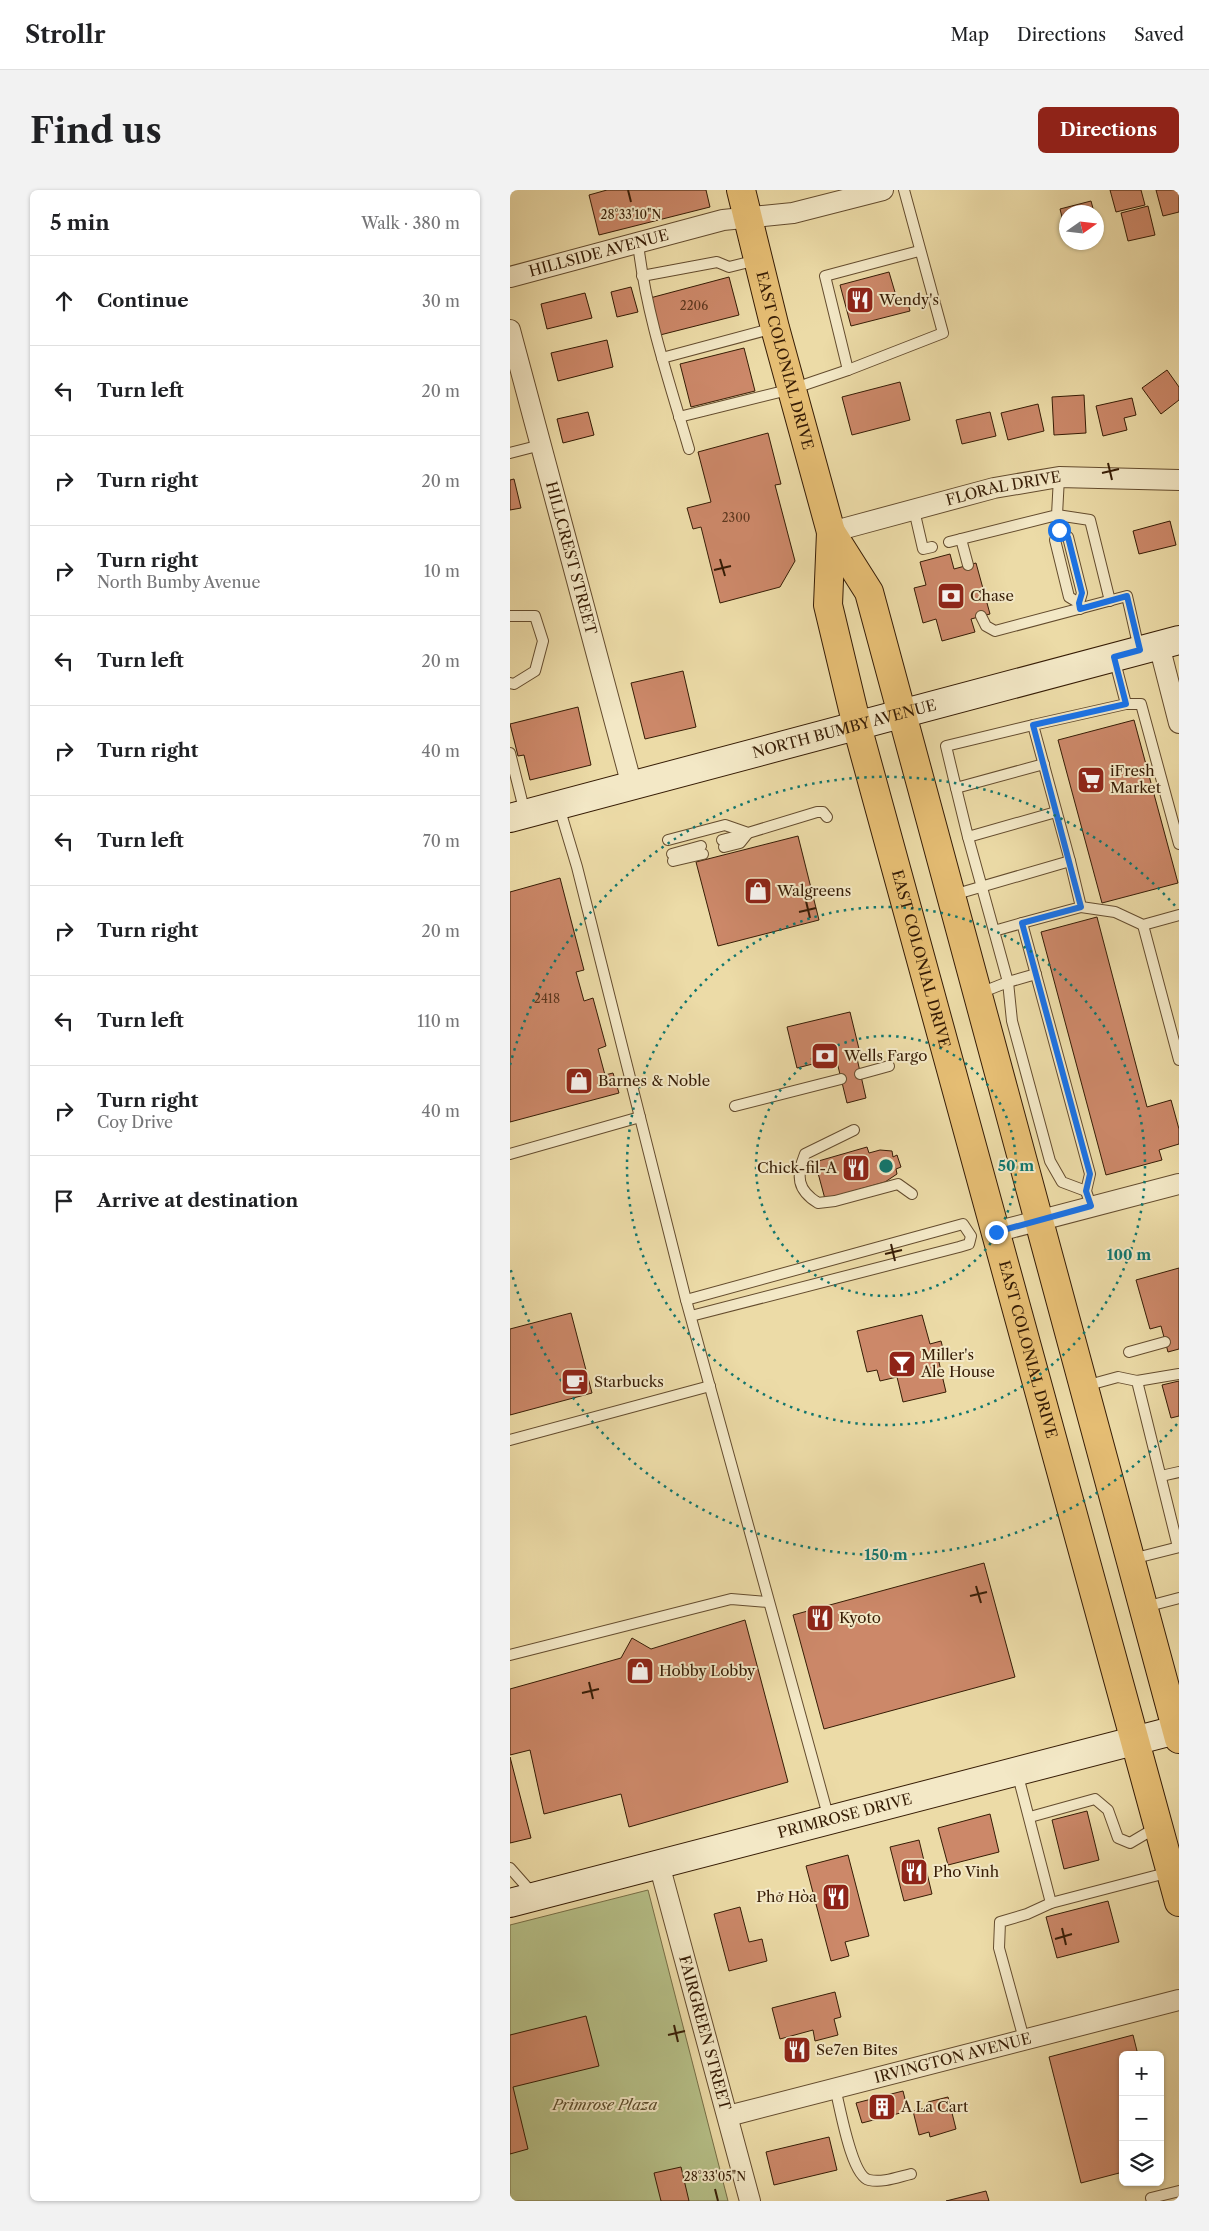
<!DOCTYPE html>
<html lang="en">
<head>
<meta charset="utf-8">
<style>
  body { margin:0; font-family:"Libre Caslon Text",serif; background:#f2f2f2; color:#202124 }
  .controls { position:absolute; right:15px; bottom:15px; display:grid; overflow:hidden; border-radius:8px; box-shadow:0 1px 4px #0004 }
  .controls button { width:45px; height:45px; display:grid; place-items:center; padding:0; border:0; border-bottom:1px solid #e0e0e0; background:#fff; color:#202124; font:25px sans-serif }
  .compass { position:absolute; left:549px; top:15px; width:45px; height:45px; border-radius:50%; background:#fff; box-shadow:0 1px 4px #0004; rotate:76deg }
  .stop { position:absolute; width:15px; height:15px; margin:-11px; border:4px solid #1a73e8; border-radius:50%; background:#fff }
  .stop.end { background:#1a73e8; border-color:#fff; box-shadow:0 1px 5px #0008 }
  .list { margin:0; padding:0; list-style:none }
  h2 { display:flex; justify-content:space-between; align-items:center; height:65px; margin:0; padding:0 20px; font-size:21px }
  h2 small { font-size:16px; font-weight:400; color:#757577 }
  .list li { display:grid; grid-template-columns:32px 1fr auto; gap:15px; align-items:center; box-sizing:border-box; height:90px; padding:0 20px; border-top:1px solid #e0e0e0 }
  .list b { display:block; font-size:19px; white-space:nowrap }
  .list p { margin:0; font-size:16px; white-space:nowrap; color:#757577 }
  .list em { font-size:16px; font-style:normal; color:#757577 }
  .icon { flex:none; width:28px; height:28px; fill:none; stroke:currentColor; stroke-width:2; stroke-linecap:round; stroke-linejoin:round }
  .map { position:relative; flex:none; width:669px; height:2011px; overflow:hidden; border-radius:8px }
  header { display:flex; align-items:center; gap:30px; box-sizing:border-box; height:70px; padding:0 25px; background:#fff; border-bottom:1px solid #e0e0e0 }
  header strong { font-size:24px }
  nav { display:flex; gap:28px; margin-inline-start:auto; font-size:18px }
  .intro { display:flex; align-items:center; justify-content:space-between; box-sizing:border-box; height:120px; padding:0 30px }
  h1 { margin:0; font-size:35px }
  .button { padding:12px 22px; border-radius:8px; background:#8f2418; color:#fff; font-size:18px; font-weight:700 }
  main { display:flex; gap:30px; padding:0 30px }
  aside { flex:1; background:#fff; border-radius:8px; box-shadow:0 1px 4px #0004 }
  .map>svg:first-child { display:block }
  .green { fill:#b6c088; stroke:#766e46 }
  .building { fill:#cc8869; stroke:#361c05 }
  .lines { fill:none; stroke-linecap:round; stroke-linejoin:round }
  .lane-casing { stroke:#644c2e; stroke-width:12 }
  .street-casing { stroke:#644c2e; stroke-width:22 }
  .secondary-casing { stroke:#361c05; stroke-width:30 }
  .highway-casing { stroke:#361c05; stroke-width:30 }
  .lane { stroke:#f3e8c6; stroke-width:10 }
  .street { stroke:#f3e8c6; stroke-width:20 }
  .secondary { stroke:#f3e8c6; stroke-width:28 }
  .highway { stroke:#e6be74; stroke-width:28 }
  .route { stroke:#1a73e8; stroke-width:6 }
  .ticks { fill:none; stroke:#361c05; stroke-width:2 }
  .ring { fill:none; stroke:#0f766e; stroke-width:2.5; stroke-dasharray:2.5 5 }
  .labels { text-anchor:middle; stroke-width:4; stroke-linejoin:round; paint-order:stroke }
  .number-label { font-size:12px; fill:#5c371e }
  .street-label { font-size:15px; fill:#361c05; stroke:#f3e8c6 }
  .poi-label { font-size:15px; fill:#361c05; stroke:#f3e8c6; text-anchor:start }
  .park-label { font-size:15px; font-style:italic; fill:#5c4d2c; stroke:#f3e8c6 }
  .ticks-label { font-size:12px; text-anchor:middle; fill:#361c05; stroke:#f3e8c6; stroke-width:4; stroke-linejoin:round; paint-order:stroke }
  .centre { fill:#0f766e; stroke:#f3e8c6; stroke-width:2.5 }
  .ring-label { font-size:15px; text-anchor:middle; font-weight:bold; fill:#0f766e; stroke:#f3e8c6; stroke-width:4; stroke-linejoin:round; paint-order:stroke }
</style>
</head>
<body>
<header>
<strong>Strollr</strong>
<nav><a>Map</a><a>Directions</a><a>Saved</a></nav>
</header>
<div class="intro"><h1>Find us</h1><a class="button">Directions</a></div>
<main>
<aside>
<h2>5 min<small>Walk · 380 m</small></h2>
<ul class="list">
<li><svg class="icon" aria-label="ahead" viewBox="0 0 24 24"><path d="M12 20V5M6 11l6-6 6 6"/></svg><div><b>Continue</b></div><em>30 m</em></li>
<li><svg class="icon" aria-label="left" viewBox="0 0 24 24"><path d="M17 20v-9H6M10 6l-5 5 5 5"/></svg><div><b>Turn left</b></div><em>20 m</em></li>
<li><svg class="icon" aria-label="right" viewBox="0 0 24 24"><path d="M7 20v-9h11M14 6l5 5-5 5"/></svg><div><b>Turn right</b></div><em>20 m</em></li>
<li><svg class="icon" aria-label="right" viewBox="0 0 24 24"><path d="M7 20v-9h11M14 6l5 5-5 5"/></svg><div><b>Turn right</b><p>North Bumby Avenue</p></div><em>10 m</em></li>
<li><svg class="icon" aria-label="left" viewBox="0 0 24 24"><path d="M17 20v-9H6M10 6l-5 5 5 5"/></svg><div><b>Turn left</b></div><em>20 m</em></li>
<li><svg class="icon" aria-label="right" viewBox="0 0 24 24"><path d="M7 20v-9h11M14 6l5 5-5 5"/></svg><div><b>Turn right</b></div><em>40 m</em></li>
<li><svg class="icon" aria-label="left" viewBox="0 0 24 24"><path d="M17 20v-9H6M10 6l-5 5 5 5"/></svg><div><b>Turn left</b></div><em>70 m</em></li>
<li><svg class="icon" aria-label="right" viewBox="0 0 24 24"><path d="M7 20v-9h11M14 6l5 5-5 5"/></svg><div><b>Turn right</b></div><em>20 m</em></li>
<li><svg class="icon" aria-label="left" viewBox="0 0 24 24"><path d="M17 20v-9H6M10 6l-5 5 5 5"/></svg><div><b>Turn left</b></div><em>110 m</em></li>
<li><svg class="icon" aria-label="right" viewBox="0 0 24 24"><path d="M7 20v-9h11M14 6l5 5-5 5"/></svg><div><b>Turn right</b><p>Coy Drive</p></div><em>40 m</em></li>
<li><svg class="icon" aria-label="arrive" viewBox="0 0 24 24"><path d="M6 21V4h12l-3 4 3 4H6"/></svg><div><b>Arrive at destination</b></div></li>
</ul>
</aside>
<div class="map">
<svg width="669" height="2011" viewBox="0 0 669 2011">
  <rect width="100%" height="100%" fill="#ecdba7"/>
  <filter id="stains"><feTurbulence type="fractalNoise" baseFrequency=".004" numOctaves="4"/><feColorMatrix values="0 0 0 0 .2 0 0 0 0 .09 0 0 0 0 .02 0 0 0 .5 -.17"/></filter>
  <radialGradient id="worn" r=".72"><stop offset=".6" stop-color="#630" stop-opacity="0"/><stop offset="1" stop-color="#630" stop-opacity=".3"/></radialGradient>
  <path class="green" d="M138 1700 218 2011H0V1735Z"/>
  <g class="building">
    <path d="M97 0H196L200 17 89 45 79 5Z"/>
    <path d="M600 0H631L635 15 606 22Z"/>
    <path d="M646 0H669V22L653 26Z"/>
    <path d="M581 11 584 22H556V35H554L550 19Z"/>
    <path d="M638 16 645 45 618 51 611 23Z"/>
    <path d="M379 82 387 109 396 106 400 121 341 136 330 95Z"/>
    <path d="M219 87 229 125 150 145 140 108Z"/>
    <path d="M121 97 128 122 107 127 101 102Z"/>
    <path d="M75 103 82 128 37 139 31 114Z"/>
    <path d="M97 150 103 177 48 191 41 163Z"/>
    <path d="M234 158 245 201 181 217 170 174Z"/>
    <path d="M657 180 669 197V210L651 224 632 198Z"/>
    <path d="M390 192 400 230 342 245 332 207Z"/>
    <path d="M574 205 576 243 544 245 542 207Z"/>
    <path d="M622 208 626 225 614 228 617 240 593 246 586 216Z"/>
    <path d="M528 214 534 241 498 250 491 223Z"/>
    <path d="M78 222 84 245 53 253 47 229Z"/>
    <path d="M480 222 486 246 452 254 446 230Z"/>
    <path d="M258 243 271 294 265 295 285 371 270 397 210 413 191 337 183 339 177 318 201 312 188 262Z"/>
    <path d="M4 289 11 318 0 320V290Z"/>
    <path d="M660 331 666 355 629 364 623 341Z"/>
    <path d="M440 364 444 379 466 373 480 424 461 429 465 442 432 451 426 429 413 433 404 398 416 395 410 372Z"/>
    <path d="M173 481 186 537 135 549 121 493Z"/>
    <path d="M68 517 81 575 20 590 14 565 8 566 0 534Z"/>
    <path d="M624 530 668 693 592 713 548 550Z"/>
    <path d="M288 646 309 730 208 756 186 672Z"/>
    <path d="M50 688 74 780 66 782 74 811 83 808 96 856 88 859 95 885 103 883 109 903 0 932V702Z"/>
    <path d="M587 727 637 917 661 910 669 939V954L649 960 652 970 596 985 531 742Z"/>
    <path d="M340 822 350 863 346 864 356 908 337 913 326 868 287 878 277 837Z"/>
    <path d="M357 957 359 963 370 960 382 961 383 967 387 965 391 977 386 979 387 984 375 992 315 1009 305 972Z"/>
    <path d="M669 1078V1159L658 1162 651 1136 640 1139 626 1090Z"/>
    <path d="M61 1123 82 1203 0 1225V1139Z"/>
    <path d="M412 1125 420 1154 431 1151 435 1166 428 1168 436 1202 393 1212 387 1187 370 1191 367 1180 357 1182 347 1141Z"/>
    <path d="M669 1191V1226L661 1228 652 1195Z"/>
    <path d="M474 1373 505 1487 314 1539 283 1425Z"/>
    <path d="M235 1430 278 1592 119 1637 111 1604 34 1624 20 1560 0 1565V1499L111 1468 122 1448 141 1459Z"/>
    <path d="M0 1567 21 1648 0 1653Z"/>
    <path d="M577 1621 589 1670 554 1679 542 1630Z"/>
    <path d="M480 1624 489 1662 438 1675 428 1638Z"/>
    <path d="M409 1650 422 1704 394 1711 380 1657Z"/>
    <path d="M338 1665 359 1746 335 1752 339 1766 321 1771 296 1676Z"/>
    <path d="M598 1711 609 1752 547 1768 536 1727Z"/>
    <path d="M230 1717 239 1752 252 1749 257 1771 219 1781 204 1724Z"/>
    <path d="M325 1802 331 1827 324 1829 328 1845 305 1851 303 1840 270 1849 262 1818Z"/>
    <path d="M76 1826 89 1876 3 1897 18 1959 0 1964V1845Z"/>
    <path d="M623 1845 628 1865H613V1982L571 1993 539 1867Z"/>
    <path d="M393 1901 398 1921 352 1933 346 1913Z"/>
    <path d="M438 1907 446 1939 420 1947 419 1942 409 1945 403 1921 419 1917 418 1912Z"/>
    <path d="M319 1947 327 1980 264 1995 256 1962Z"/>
    <path d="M171 1977 179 2011H151L144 1983Z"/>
    <path d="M476 2001 479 2011H436Z"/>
  </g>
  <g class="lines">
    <defs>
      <g id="lane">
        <path d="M128 53C136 124 159 191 179 259"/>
        <path d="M132 86 207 72 219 77 247 70"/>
        <path d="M152 168 264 138"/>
        <path d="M338 180 315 86 409 61"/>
        <path d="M169 227 282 199 338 180 433 143 394 0"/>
        <path d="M0 263 31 255"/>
        <path d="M404 320 413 359 422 357"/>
        <path d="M549 340 558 347 572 403 569 413 570 419"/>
        <path d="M451 349 458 375"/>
        <path d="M439 352 547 325 549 287"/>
        <path d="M569 413 559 407 545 350 549 340 547 325 580 330 600 411"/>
        <path d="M0 426H25L33 451 25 481 4 494 0 493"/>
        <path d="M471 426 476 436 485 441 617 406 629 459"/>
        <path d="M616 514H631L669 654"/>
        <path d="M523 535 436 556 446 598 534 574"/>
        <path d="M0 563 15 623"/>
        <path d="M446 598 458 647 546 622"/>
        <path d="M49 617 67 677 176 1110 319 1629"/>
        <path d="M458 647 484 741 512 733 580 984 576 1001 581 1016"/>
        <path d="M158 650 215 635 238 643 307 622H313L317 627"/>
        <path d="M212 650 235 644"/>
        <path d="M214 657 230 653 238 643"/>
        <path d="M162 664 191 656"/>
        <path d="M163 671 193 664"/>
        <path d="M443 705 560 671 523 535 616 514 604 468"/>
        <path d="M571 717 605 722 633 735 669 725"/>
        <path d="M512 733 571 717 560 671"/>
        <path d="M633 735 669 870"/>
        <path d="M484 741 498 792 526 784"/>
        <path d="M470 803 498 792 502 831 540 971 552 992 576 1001"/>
        <path d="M350 884 379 876"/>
        <path d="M225 916 331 889"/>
        <path d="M344 940 295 964C286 986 287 1000 308 1013L325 1011 388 994 402 1004"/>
        <path d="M0 964 130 927"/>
        <path d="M176 1110 453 1034 461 1046 459 1054 449 1057 181 1126"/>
        <path d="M619 1162 655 1152"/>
        <path d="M627 1191 669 1184"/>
        <path d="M575 1196 608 1187 627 1191 668 1357"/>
        <path d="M0 1250 200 1196"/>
        <path d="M651 1286 669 1282"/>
        <path d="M622 1369 669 1357"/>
        <path d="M635 1417 669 1408"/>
        <path d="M0 1465 221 1409 258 1412"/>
        <path d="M507 1582 541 1713"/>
        <path d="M520 1627 585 1609 598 1620 608 1648 620 1653 647 1637"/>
        <path d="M0 1678 23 1704"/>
        <path d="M514 1849 489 1758 490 1732 517 1724 541 1713 660 1682"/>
        <path d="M325 1898C330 1916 341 1986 359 1990 373 1993 388 1987 401 1984"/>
        <path d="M642 2011 641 2008 669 2001"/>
      </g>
      <g id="street">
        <path id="s1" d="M0 87 213 30 283 23 373 0"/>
        <path id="s2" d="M0 140 122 596"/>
        <path id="s3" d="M321 342 484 298 549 287 669 290"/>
        <path d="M649 455 669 533"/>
        <path d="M485 1042 669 994"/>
        <path id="s4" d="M149 1674 240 2011"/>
        <path id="s5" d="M218 1926 669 1810"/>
      </g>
      <g id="secondary">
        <path id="s6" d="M0 628 669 450"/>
        <path id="s7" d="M0 1713 666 1540"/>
      </g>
      <g id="highway">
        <path id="s8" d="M231 0 265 138 321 342 359 402 669 1549"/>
        <path id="s9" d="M321 342 318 415 347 536 669 1712"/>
      </g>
    </defs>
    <use href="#lane" class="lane-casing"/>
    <use href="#street" class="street-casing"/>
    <use href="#secondary" class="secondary-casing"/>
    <use href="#highway" class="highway-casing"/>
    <use href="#lane" class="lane"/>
    <use href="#street" class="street"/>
    <use href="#secondary" class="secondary"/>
    <use href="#highway" class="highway"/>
  </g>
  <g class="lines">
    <path class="route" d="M486 1042 581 1016 576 1001 580 984 512 733 571 717 523 535 616 514 604 467 630 460 617 406 570 419 569 413 572 403 558 347 549 340"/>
  </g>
  <path class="ticks" d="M118 0 121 12M598 273 602 290M592 283 609 279M210 369 215 386M204 380 221 376M296 711 300 728M289 722 306 718M381 1054 385 1071M375 1064 392 1060M466 1396 471 1413M460 1406 477 1402M79 1492 83 1509M72 1503 89 1499M552 1738 556 1755M545 1749 562 1744M164 1835 168 1852M158 1845 175 1841M205 1999 208 2011"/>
  <g class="ring">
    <circle cx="376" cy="976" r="130"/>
    <circle cx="376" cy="976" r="259"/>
    <path d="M667 1234A389 389 0 0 1 0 1077M0 875A389 389 0 0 1 667 718"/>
  </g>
  <defs>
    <symbol id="restaurant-square" viewBox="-11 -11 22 22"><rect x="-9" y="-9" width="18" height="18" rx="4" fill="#8f2418" stroke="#f3e8c6"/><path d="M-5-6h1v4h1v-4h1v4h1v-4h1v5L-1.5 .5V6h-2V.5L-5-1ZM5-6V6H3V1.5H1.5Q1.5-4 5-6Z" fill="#fff"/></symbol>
    <symbol id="bank-square" viewBox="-11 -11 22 22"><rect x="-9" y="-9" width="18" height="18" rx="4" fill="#8f2418" stroke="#f3e8c6"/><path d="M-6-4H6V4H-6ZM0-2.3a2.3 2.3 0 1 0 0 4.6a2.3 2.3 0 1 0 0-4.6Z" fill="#fff"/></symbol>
    <symbol id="supermarket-square" viewBox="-11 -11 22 22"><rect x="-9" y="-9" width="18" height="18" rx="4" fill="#8f2418" stroke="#f3e8c6"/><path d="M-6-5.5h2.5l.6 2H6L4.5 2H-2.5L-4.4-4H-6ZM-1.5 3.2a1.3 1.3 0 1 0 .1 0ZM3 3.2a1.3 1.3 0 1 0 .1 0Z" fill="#fff"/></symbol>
    <symbol id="shop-square" viewBox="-11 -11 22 22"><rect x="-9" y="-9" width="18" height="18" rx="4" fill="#8f2418" stroke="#f3e8c6"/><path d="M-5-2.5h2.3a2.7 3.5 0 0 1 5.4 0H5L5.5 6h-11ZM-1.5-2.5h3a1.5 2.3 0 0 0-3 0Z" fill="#fff"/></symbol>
    <symbol id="bar-square" viewBox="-11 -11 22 22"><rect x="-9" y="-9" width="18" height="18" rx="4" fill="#8f2418" stroke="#f3e8c6"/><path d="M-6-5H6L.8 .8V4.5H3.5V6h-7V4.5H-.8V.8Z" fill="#fff"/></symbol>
    <symbol id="cafe-square" viewBox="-11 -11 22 22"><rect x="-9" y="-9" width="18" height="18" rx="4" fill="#8f2418" stroke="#f3e8c6"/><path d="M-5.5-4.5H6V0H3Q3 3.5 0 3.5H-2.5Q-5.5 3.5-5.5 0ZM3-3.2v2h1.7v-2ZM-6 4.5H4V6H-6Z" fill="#fff"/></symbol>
    <symbol id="building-square" viewBox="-11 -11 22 22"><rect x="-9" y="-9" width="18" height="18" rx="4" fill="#8f2418" stroke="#f3e8c6"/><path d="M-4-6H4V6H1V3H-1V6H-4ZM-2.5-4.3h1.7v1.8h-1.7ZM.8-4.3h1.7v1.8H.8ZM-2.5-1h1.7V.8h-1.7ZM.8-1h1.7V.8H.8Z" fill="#fff"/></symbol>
  </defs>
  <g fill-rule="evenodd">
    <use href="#restaurant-square" x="334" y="94" width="32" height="32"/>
    <use href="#bank-square" x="425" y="390" width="32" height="32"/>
    <use href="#supermarket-square" x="565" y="574" width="32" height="32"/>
    <use href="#shop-square" x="232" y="685" width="32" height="32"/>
    <use href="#bank-square" x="299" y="850" width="32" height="32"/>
    <use href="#shop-square" x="53" y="875" width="32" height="32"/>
    <use href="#restaurant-square" x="330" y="962" width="32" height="32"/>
    <use href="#bar-square" x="376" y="1158" width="32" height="32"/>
    <use href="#cafe-square" x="49" y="1176" width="32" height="32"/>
    <use href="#restaurant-square" x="294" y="1412" width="32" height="32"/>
    <use href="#shop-square" x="114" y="1465" width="32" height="32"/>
    <use href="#restaurant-square" x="388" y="1666" width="32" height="32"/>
    <use href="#restaurant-square" x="310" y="1691" width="32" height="32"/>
    <use href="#restaurant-square" x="271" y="1844" width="32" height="32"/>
    <use href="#building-square" x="356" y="1901" width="32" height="32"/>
  </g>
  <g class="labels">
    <g class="number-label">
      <text x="184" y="120">2206</text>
      <text x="226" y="332">2300</text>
      <text x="37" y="813">2418</text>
    </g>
    <g class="street-label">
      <text dy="5" stroke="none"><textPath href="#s1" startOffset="92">HILLSIDE AVENUE</textPath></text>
      <text dy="5" stroke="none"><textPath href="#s8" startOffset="176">EAST COLONIAL DRIVE</textPath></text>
      <text dy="5" stroke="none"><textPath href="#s3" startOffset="178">FLORAL DRIVE</textPath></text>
      <text dy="5" stroke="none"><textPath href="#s2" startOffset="236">HILLCREST STREET</textPath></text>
      <text dy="5" stroke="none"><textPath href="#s6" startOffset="346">NORTH BUMBY AVENUE</textPath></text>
      <text dy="5" stroke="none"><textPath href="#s9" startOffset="439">EAST COLONIAL DRIVE</textPath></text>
      <text dy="5" stroke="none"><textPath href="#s9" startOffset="844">EAST COLONIAL DRIVE</textPath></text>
      <text dy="5" stroke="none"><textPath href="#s7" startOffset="346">PRIMROSE DRIVE</textPath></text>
      <text dy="5" stroke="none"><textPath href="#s4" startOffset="175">FAIRGREEN STREET</textPath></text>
      <text dy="5" stroke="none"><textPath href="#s5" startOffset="232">IRVINGTON AVENUE</textPath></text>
    </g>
    <g class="poi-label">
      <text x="369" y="115">Wendy's</text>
      <text x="460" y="411">Chase</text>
      <text x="600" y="586">iFresh<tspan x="600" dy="17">Market</tspan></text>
      <text x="267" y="706">Walgreens</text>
      <text x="334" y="871">Wells Fargo</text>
      <text x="88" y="896">Barnes &amp; Noble</text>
      <text x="327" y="983" text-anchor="end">Chick-fil-A</text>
      <text x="411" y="1170">Miller's<tspan x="411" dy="17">Ale House</tspan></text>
      <text x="84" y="1197">Starbucks</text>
      <text x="329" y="1433">Kyoto</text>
      <text x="149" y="1486">Hobby Lobby</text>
      <text x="423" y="1687">Pho Vinh</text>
      <text x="307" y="1712" text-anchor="end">Phở Hòa</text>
      <text x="306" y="1865">Se7en Bites</text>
      <text x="391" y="1922">A La Cart</text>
    </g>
    <g class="park-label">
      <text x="95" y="1920">Primrose Plaza</text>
    </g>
  </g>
  <g class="ticks-label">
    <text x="121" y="29">28°33'10"N</text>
    <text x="205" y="1991">28°33'05"N</text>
  </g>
  <circle cx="376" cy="976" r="8" class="centre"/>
  <g class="ring-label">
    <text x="506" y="981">50 m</text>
    <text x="619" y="1070">100 m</text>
    <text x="376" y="1370">150 m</text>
  </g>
  <rect width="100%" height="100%" filter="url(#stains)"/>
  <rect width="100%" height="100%" fill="url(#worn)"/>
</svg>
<div class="controls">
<button>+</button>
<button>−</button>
<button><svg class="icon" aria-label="layers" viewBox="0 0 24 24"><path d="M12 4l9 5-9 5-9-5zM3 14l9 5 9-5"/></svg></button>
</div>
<svg class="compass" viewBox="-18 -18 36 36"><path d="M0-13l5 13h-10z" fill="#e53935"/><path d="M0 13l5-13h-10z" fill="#757577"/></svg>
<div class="stop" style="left:549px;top:340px"></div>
<div class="stop end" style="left:486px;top:1042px"></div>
</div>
</main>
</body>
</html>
